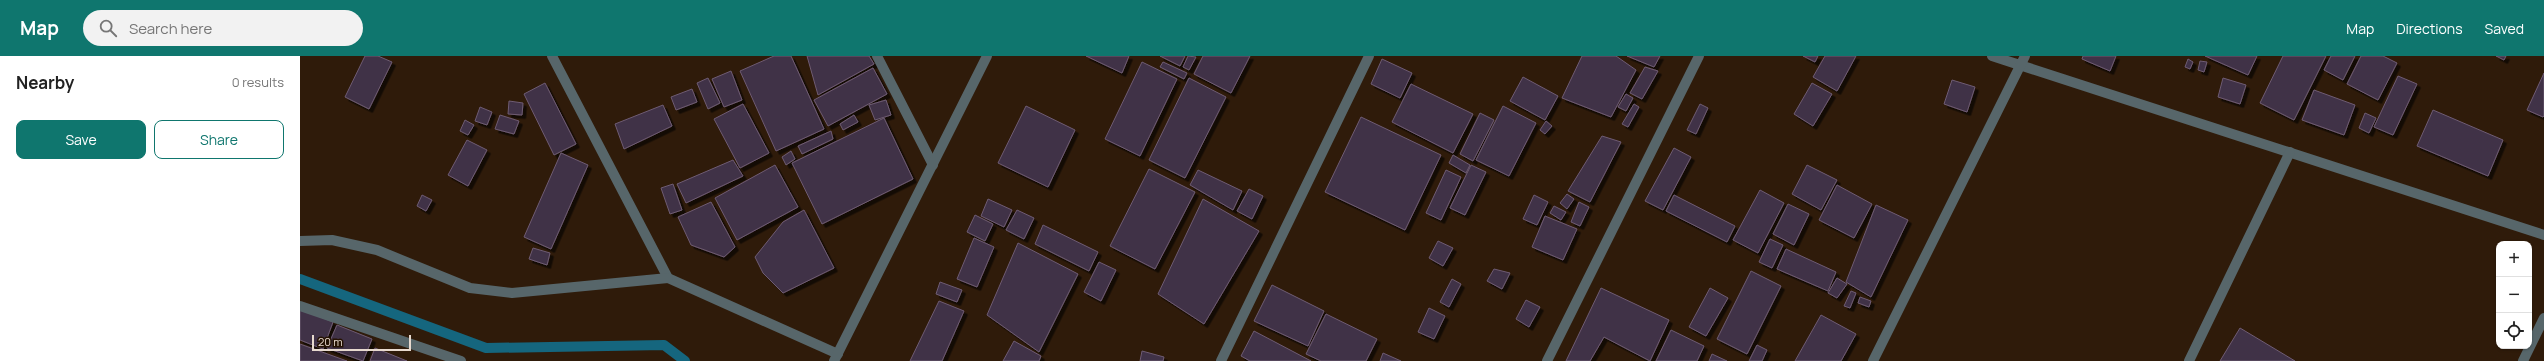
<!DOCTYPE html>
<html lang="en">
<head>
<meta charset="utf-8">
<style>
  body { margin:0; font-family:Manrope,sans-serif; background:#f2f2f2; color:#222 }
  .controls { position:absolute; right:12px; bottom:12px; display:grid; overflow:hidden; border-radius:8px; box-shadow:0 1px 3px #0004 }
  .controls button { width:36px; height:36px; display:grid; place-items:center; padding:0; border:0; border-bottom:1px solid #e0e0e0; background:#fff; color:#222; font:20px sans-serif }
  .scale { position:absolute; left:12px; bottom:10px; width:99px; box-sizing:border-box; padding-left:4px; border:2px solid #e8dacf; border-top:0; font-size:11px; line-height:14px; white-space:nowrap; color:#e8dacf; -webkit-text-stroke:3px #251203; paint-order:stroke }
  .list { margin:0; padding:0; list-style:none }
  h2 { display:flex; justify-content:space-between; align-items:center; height:52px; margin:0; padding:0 16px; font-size:17px }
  h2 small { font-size:13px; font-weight:400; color:#767676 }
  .actions { display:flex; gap:8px; padding:12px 16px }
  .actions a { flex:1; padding:9px 0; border:1px solid #0f766e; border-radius:8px; text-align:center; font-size:14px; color:#0f766e }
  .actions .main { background:#0f766e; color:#fff }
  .icon { flex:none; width:22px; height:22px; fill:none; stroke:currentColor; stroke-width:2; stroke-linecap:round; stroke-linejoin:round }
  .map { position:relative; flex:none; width:2244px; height:305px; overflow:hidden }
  header { display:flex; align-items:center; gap:24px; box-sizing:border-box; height:56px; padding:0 20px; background:#0f766e; color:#fff }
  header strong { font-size:19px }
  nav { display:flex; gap:22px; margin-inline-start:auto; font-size:14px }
  .search { width:280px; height:36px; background:#f2f2f2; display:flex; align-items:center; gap:10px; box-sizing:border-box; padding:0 14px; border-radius:22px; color:#767676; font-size:15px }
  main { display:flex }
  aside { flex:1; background:#fff }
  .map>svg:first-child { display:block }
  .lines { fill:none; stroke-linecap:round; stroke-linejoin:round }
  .stream { stroke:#15667e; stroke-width:10 }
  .building { fill:#413046; stroke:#6e5c73; filter:url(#shadow) }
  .minor { stroke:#57666a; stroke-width:10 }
</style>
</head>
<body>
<header>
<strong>Map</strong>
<div class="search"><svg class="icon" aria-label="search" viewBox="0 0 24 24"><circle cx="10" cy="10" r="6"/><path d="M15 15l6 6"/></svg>Search here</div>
<nav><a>Map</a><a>Directions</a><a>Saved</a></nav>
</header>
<main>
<aside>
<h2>Nearby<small>0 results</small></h2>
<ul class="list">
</ul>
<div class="actions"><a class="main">Save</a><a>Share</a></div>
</aside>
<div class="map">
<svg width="2244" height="305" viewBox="0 0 2244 305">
  <defs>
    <filter id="shadow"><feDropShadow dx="3.5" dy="3.5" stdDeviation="0" flood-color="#0009"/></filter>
  </defs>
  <rect width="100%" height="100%" fill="#2f1b0a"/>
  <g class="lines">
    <path class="stream" d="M0 223 186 292 364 289 385 305"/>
  </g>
  <g class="building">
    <path d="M65 0H78L92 6 69 53 45 41Z"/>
    <path d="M474 0H491L524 73 476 95 440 15Z"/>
    <path d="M507 0H569L574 8 518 39Z"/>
    <path d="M786 0H829L822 17Z"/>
    <path d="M860 0H885L880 10Z"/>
    <path d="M888 0 896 1 889 14 883 11Z"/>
    <path d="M903 0H950L931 37 894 18Z"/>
    <path d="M1282 0H1316L1336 14 1311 61 1262 42Z"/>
    <path d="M1327 0H1360L1354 11Z"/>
    <path d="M1503 0H1518L1515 6Z"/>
    <path d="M1525 0H1556L1537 35 1513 21Z"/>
    <path d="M1783 0H1816L1810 15 1782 3Z"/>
    <path d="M1905 0H1957L1948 19Z"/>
    <path d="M1983 0H2026L1994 64 1960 47Z"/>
    <path d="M2031 0H2055L2043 24 2024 14Z"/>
    <path d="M2061 0H2083L2097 7 2078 44 2047 28Z"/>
    <path d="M2196 0H2206L2204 4Z"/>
    <path d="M1082 3 1112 17 1100 42 1071 28Z"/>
    <path d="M1888 3 1893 6 1890 13 1885 11Z"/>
    <path d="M1900 5 1907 6 1904 16 1898 14Z"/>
    <path d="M842 6 877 23 840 100 805 83Z"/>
    <path d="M863 6 887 17 884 23 860 11Z"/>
    <path d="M1345 11 1358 15 1342 43 1330 37Z"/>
    <path d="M573 12 587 38 528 70 514 44Z"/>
    <path d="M431 15 442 44 424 51 412 23Z"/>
    <path d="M2244 17V60L2243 61 2227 54Z"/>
    <path d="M2098 20 2117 28 2093 79 2074 71Z"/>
    <path d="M1223 21 1258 40 1245 64 1210 45Z"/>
    <path d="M408 22 420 47 408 53 397 27Z"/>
    <path d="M889 22 926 41 885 122 849 104Z"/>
    <path d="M1923 22 1946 29 1940 48 1918 41Z"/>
    <path d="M1652 24 1675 31 1667 56 1644 48Z"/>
    <path d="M245 27 276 88 254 99 224 38Z"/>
    <path d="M1512 27 1532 38 1513 70 1494 58Z"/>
    <path d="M1111 28 1173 58 1153 97 1092 66Z"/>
    <path d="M392 33 397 46 376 54 371 41Z"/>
    <path d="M2014 34 2055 49 2044 79 2002 64Z"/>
    <path d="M1326 38 1333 42 1326 55 1318 51Z"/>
    <path d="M586 44 591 59 575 64 569 49Z"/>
    <path d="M209 45 223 47 222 59 208 58Z"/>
    <path d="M443 48 469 97 440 112 414 63Z"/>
    <path d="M1334 48 1339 51 1328 71 1322 68Z"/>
    <path d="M1400 48 1408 52 1396 78 1387 74Z"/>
    <path d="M363 49 372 70 324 93 315 68Z"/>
    <path d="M726 50 775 74 748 131 698 107Z"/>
    <path d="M1203 50 1236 67 1209 120 1176 104Z"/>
    <path d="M180 51 192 56 187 69 175 65Z"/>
    <path d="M2133 54 2203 84 2188 120 2117 90Z"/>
    <path d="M1180 57 1194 64 1173 105 1160 98Z"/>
    <path d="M2065 57 2076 62 2069 77 2059 72Z"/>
    <path d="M200 59 219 65 214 78 195 73Z"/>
    <path d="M554 59 558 66 543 74 540 68Z"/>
    <path d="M1061 61 1141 99 1105 174 1025 136Z"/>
    <path d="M584 62 613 123 522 168 492 107Z"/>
    <path d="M165 64 174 69 168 79 160 75Z"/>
    <path d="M1246 65 1252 70 1245 78 1240 74Z"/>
    <path d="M531 75 533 83 502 98 498 90Z"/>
    <path d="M1302 80 1321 86 1290 146 1268 135Z"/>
    <path d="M167 84 187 94 168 130 148 119Z"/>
    <path d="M1374 92 1391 101 1363 154 1345 145Z"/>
    <path d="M491 95 495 103 486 109 482 101Z"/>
    <path d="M261 97 288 109 251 193 224 181Z"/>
    <path d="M1153 99 1170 109 1166 117 1149 107Z"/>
    <path d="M433 104 443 120 386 147 377 128Z"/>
    <path d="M475 109 498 151 437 184 415 142Z"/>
    <path d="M1171 109 1186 116 1165 159 1150 152Z"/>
    <path d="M1507 109 1537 124 1521 154 1492 138Z"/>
    <path d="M849 113 895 136 855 213 810 190Z"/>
    <path d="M898 114 942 135 933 154 890 129Z"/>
    <path d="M1146 114 1161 121 1141 164 1126 157Z"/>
    <path d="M373 128 382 154 370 158 361 132Z"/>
    <path d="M1537 129 1572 148 1554 182 1519 164Z"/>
    <path d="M949 133 963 140 952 163 937 155Z"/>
    <path d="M1460 134 1484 147 1458 197 1433 184Z"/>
    <path d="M1267 138 1274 143 1267 153 1260 147Z"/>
    <path d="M122 139 132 144 126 155 117 150Z"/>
    <path d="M1234 139 1248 146 1237 169 1223 163Z"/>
    <path d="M1374 139 1435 170 1427 186 1366 155Z"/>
    <path d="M688 143 712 154 704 171 681 160Z"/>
    <path d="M903 143 959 175 904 268 858 238Z"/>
    <path d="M411 146 435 191 424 201 391 189 378 161Z"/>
    <path d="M1279 146 1289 151 1280 170 1271 166Z"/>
    <path d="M1488 148 1509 158 1494 189 1473 178Z"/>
    <path d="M1576 149 1608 164 1571 241 1546 226Z"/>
    <path d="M1254 150 1266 156 1261 164 1250 157Z"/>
    <path d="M504 154 534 212 483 237 463 217 455 201 483 166Z"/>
    <path d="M717 154 734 162 724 183 706 174Z"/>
    <path d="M675 159 693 168 685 185 667 176Z"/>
    <path d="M1245 160 1277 173 1263 204 1232 191Z"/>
    <path d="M743 169 798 196 789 215 735 188Z"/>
    <path d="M674 182 694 191 677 231 657 223Z"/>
    <path d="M1470 183 1483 189 1472 212 1459 206Z"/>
    <path d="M1138 185 1153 192 1143 210 1129 202Z"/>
    <path d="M718 187 778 218 739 296 687 259Z"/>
    <path d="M233 192 250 197 247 209 229 203Z"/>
    <path d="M1486 193 1536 216 1528 235 1477 213Z"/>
    <path d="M799 206 816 214 801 245 784 236Z"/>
    <path d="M1194 213 1210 217 1202 233 1187 225Z"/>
    <path d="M1451 215 1481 230 1447 298 1417 283Z"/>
    <path d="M1537 222 1547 228 1537 242 1528 237Z"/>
    <path d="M1152 223 1161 228 1149 251 1140 246Z"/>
    <path d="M640 226 662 234 657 246 636 238Z"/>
    <path d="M972 229 1024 255 1008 290 954 265Z"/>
    <path d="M1301 232 1369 264 1350 305 1304 281 1290 305H1266Z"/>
    <path d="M1410 232 1428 242 1406 280 1389 271Z"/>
    <path d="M1551 235 1556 237 1550 252 1544 250Z"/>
    <path d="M1560 241 1571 245 1569 251 1558 247Z"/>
    <path d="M1226 244 1240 251 1229 271 1216 263Z"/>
    <path d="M639 245 664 255 642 305H610Z"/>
    <path d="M1129 252 1145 260 1134 283 1118 276Z"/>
    <path d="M0 253 33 266 23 293 0 284Z"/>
    <path d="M1026 258 1077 283 1066 305H1021L1006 298Z"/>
    <path d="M1521 259 1556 278 1541 305H1495Z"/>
    <path d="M37 269 72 283 63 305 27 292Z"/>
    <path d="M1940 272 1995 305H1920Z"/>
    <path d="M1371 274 1404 290 1397 305H1356Z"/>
    <path d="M954 275 1011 305H950L941 300Z"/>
    <path d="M714 285 741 300 739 305H703Z"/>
    <path d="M0 288 47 305H0Z"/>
    <path d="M1457 289 1467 294 1462 305H1449Z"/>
    <path d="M75 292 107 305H70Z"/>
    <path d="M842 295 864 301 863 305H840Z"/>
    <path d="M1083 297 1101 305H1080Z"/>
    <path d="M1412 298 1427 305H1409Z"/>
  </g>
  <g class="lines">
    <g class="minor">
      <path d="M252 0 368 222 538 298"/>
      <path d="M577 0 633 109"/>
      <path d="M1692 0 2244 179"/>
      <path d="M0 185 32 184 77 194 170 232 212 237 368 222"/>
      <path d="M0 250 161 305"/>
      <path d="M534 305 687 0"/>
      <path d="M921 305 1069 0"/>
      <path d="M1247 305 1399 0"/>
      <path d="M1573 305 1725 0"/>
      <path d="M1889 305 1990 96"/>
      <path d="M2223 305 2244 262"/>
    </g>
  </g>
</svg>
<div class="controls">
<button>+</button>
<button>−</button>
<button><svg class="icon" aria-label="locate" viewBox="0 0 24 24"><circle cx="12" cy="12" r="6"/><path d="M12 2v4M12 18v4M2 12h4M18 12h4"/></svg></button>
</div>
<div class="scale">20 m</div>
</div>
</main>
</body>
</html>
